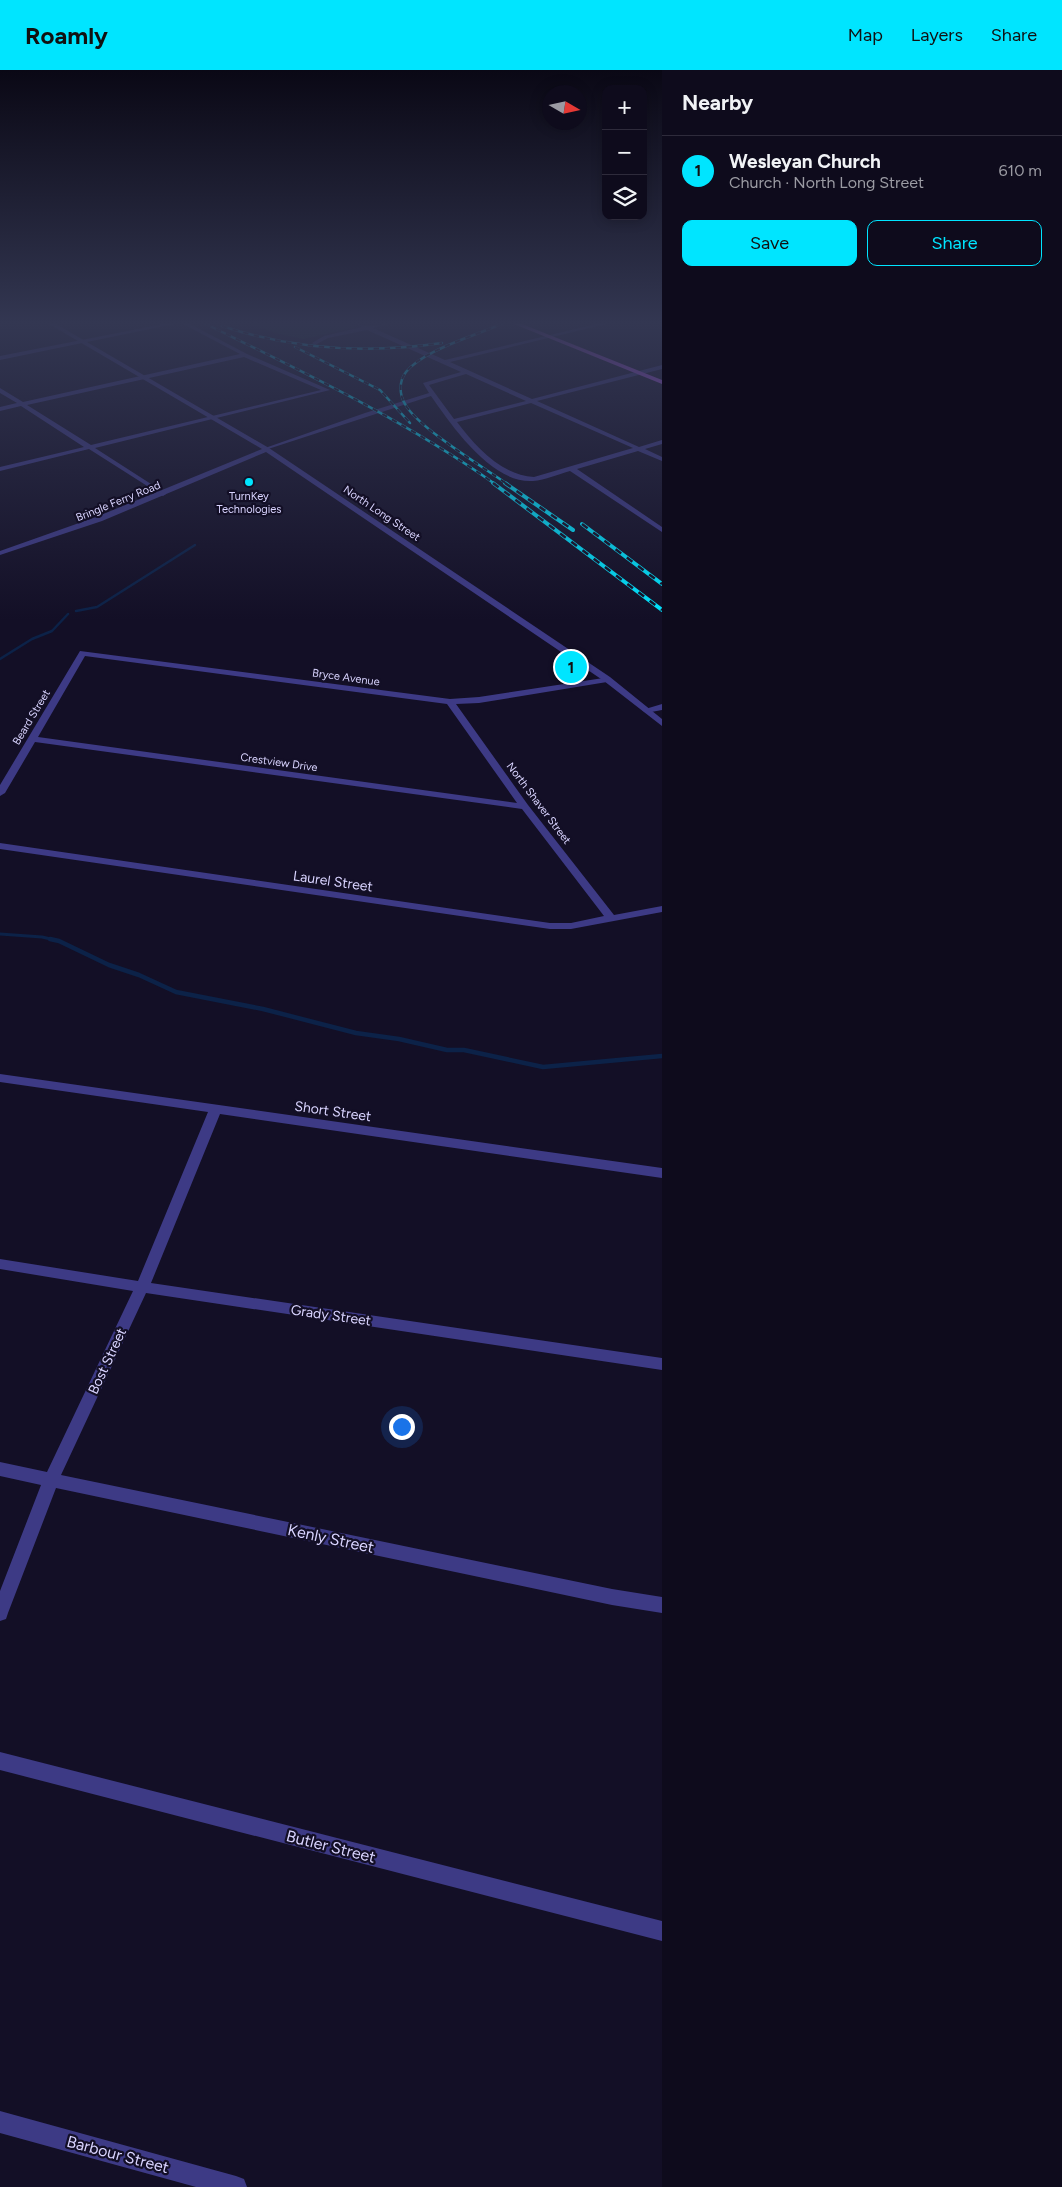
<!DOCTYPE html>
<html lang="en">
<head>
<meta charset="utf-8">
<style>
  body { margin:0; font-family:Figtree,sans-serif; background:#171425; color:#f1f3f6 }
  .controls { position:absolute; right:15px; top:15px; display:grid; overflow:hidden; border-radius:10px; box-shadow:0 2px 12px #0003 }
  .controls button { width:45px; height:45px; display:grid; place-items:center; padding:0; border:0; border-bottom:1px solid #2e2b3b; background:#0e0b1c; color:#f1f3f6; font:25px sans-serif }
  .compass { position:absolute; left:542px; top:15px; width:45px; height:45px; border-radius:50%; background:#0e0b1c; box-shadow:0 2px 12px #0003; rotate:99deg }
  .you { position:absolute; left:401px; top:1356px; width:18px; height:18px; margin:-12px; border:4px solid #fff; border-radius:50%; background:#1a73e8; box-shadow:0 0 0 8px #1a73e833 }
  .badge { display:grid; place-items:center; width:32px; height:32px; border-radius:50%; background:#00e5ff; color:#111; font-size:16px; font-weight:700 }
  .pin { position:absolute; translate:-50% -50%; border:2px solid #fff; box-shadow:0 1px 5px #0006 }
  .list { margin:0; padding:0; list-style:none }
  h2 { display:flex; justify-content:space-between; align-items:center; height:65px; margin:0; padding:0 20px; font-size:21px }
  h2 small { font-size:16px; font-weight:400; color:#9b9ba3 }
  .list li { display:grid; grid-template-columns:32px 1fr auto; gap:15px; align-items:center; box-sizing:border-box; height:70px; padding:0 20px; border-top:1px solid #2e2b3b }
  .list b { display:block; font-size:19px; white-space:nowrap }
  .list p { margin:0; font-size:16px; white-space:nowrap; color:#9b9ba3 }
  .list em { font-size:16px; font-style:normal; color:#9b9ba3 }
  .actions { display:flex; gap:10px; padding:15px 20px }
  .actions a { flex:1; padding:11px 0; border:1px solid #00e5ff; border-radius:10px; text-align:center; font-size:18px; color:#00e5ff }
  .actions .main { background:#00e5ff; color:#111 }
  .icon { flex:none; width:28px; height:28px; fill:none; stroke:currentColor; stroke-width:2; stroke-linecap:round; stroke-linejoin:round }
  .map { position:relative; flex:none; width:662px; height:2117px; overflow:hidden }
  header { display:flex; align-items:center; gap:30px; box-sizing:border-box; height:70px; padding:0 25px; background:#00e5ff; color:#111 }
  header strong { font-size:24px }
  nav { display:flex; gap:28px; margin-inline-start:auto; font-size:18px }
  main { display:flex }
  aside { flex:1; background:#0e0b1c }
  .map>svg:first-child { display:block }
  .green { fill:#12302f }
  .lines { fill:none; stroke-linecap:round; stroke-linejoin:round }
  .stream-far2 { stroke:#0c2248; stroke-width:2.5 }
  .stream-far1 { stroke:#0c2248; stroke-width:3 }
  .stream { stroke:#0c2248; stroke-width:4.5 }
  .minor { fill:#3d3a85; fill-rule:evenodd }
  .tertiary { fill:#3d3a85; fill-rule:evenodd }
  .primary { fill:#c25bff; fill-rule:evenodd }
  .rail-far1-casing { stroke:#00e5ff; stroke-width:2.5 }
  .rail-casing { stroke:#00e5ff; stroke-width:4 }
  .rail-far1 { stroke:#130f26; stroke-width:2; stroke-dasharray:5.5; stroke-linecap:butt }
  .rail { stroke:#130f26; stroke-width:2.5; stroke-dasharray:7; stroke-linecap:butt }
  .poi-dot { fill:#00e5ff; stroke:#130f26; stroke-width:2 }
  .labels { text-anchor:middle; stroke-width:4.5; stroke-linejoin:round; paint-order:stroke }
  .far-poi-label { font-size:11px; fill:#d9d4ff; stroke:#130f26 }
  .far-street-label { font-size:11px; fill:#d9d4ff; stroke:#130f26 }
  .street-label { font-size:14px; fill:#d9d4ff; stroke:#130f26 }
  .near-street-label { font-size:16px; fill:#d9d4ff; stroke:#130f26 }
</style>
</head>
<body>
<header>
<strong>Roamly</strong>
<nav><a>Map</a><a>Layers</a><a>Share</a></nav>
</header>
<main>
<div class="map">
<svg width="662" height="2117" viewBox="0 0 662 2117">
  <rect width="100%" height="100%" fill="#130f26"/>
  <path class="green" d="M249 254H350L358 257 303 269 275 263Z"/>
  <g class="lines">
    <g class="stream-far2">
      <path d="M76 541 97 537 195 475"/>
      <path d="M0 589 32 569 52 561 68 544"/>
    </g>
    <path class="stream-far1" d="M0 864 42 867 55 870"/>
    <path class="stream" d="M50 869 59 871 109 895 139 905 176 922 263 939 356 963 399 969 447 980H464L543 997 662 986"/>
    <g class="minor">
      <path d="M163 254H174L0 290V286Z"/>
      <path d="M183 254H190L247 284 330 320 95 378 165 423 166 424 163 426 89 379 0 401V397L84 377 21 336 0 341V337L17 333 0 323V318L23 332 240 284ZM244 287 321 320 91 375 27 335Z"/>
      <path d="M356 254 368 256 388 254 373 258 445 290 596 254H606L450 292 532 329 662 295V299L537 331 639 377 662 370V374L645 379 662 387V391L638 381 577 399 662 457V462L570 401C559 404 545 410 533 411 492 414 452 356 431 326L265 380V378L365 343 429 323 423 313 461 302 367 260 328 268 315 275 312 273 324 266 362 257ZM466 304 526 331 454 349 429 315ZM531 333 633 378 534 407C501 405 476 377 457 352Z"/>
      <path d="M80 581 450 629 479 627 610 607V611L607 612 479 633 456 634 528 735 614 845 662 836V842L571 859H550L0 779V773L550 853H571L604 846 522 739 35 672 5 723 0 726V715ZM85 586 447 634 517 733 38 667Z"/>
      <path d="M662 634V640L646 643 642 640Z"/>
      <path d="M0 1004 662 1098V1108L220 1044 151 1213 662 1288V1300L146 1223 61 1405 612 1519 662 1527V1543L612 1535 56 1418 8 1543 6 1549 0 1551V1521L41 1415 0 1406V1392L47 1402 133 1221 0 1199V1189L138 1211 208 1042 0 1012Z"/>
      <path d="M0 1682 662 1851V1871L0 1700Z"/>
      <path d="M0 2041 236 2106 244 2109 247 2117H196L0 2063Z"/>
    </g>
    <path class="tertiary" d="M49 254H56L269 378 610 607 662 649V656L604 611 266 382 102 451 0 485V481L96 447 262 379Z"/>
    <path class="primary" d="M514 254H522L662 310V314Z"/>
    <defs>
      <g id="rail-far1">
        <path d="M206 254C305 303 404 350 495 414"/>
        <path d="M501 254C475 266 423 280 406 302 399 311 399 324 405 334 417 357 483 397 507 414"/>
        <path d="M222 256C295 280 367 284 442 273"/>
        <path d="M295 277 380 320 410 353"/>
      </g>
      <g id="rail">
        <path d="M493 413 662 540"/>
        <path d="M505 413 573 460"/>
        <path d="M582 454 662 514"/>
      </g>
    </defs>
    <use href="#rail-far1" class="rail-far1-casing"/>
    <use href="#rail" class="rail-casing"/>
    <use href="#rail-far1" class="rail-far1"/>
    <use href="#rail" class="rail"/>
  </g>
  <linearGradient id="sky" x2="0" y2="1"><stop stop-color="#0a0815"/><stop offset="0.46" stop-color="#333752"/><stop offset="1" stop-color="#333752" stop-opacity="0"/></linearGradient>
  <rect width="662" height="550" fill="url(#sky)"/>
  <circle class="poi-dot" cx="249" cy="412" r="5"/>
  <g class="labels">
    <g class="far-poi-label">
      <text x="249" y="430">TurnKey<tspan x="249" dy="13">Technologies</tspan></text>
    </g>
    <g class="far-street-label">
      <text transform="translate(118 431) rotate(-22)" y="4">Bringle Ferry Road</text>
      <text transform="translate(382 443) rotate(34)" y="4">North Long Street</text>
      <text transform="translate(346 607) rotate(8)" y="4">Bryce Avenue</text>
      <text transform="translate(31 647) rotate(-59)" y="4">Beard Street</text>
      <text transform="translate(279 692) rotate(8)" y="4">Crestview Drive</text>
      <text transform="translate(539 733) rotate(53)" y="4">North Shaver Street</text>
    </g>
    <g class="street-label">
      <text transform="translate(333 811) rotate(8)" y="5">Laurel Street</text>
      <text transform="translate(333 1041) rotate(8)" y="5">Short Street</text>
      <text transform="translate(331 1245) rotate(8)" y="5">Grady Street</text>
      <text transform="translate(107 1291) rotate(-65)" y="5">Bost Street</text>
    </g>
    <g class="near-street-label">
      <text transform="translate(331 1468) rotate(12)" y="6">Kenly Street</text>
      <text transform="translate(331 1776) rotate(14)" y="6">Butler Street</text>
      <text transform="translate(118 2084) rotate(15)" y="6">Barbour Street</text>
    </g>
  </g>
</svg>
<div class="controls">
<button>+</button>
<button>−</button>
<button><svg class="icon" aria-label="layers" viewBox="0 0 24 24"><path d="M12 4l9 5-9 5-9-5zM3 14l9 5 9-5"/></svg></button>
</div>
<svg class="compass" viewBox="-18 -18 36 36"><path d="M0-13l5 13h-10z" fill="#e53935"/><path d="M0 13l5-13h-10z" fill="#9b9ba3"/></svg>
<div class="you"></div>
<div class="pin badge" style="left:571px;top:597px">1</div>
</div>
<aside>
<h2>Nearby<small></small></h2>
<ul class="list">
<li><span class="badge">1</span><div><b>Wesleyan Church</b><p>Church · North Long Street</p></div><em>610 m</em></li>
</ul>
<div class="actions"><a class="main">Save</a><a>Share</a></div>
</aside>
</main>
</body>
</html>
